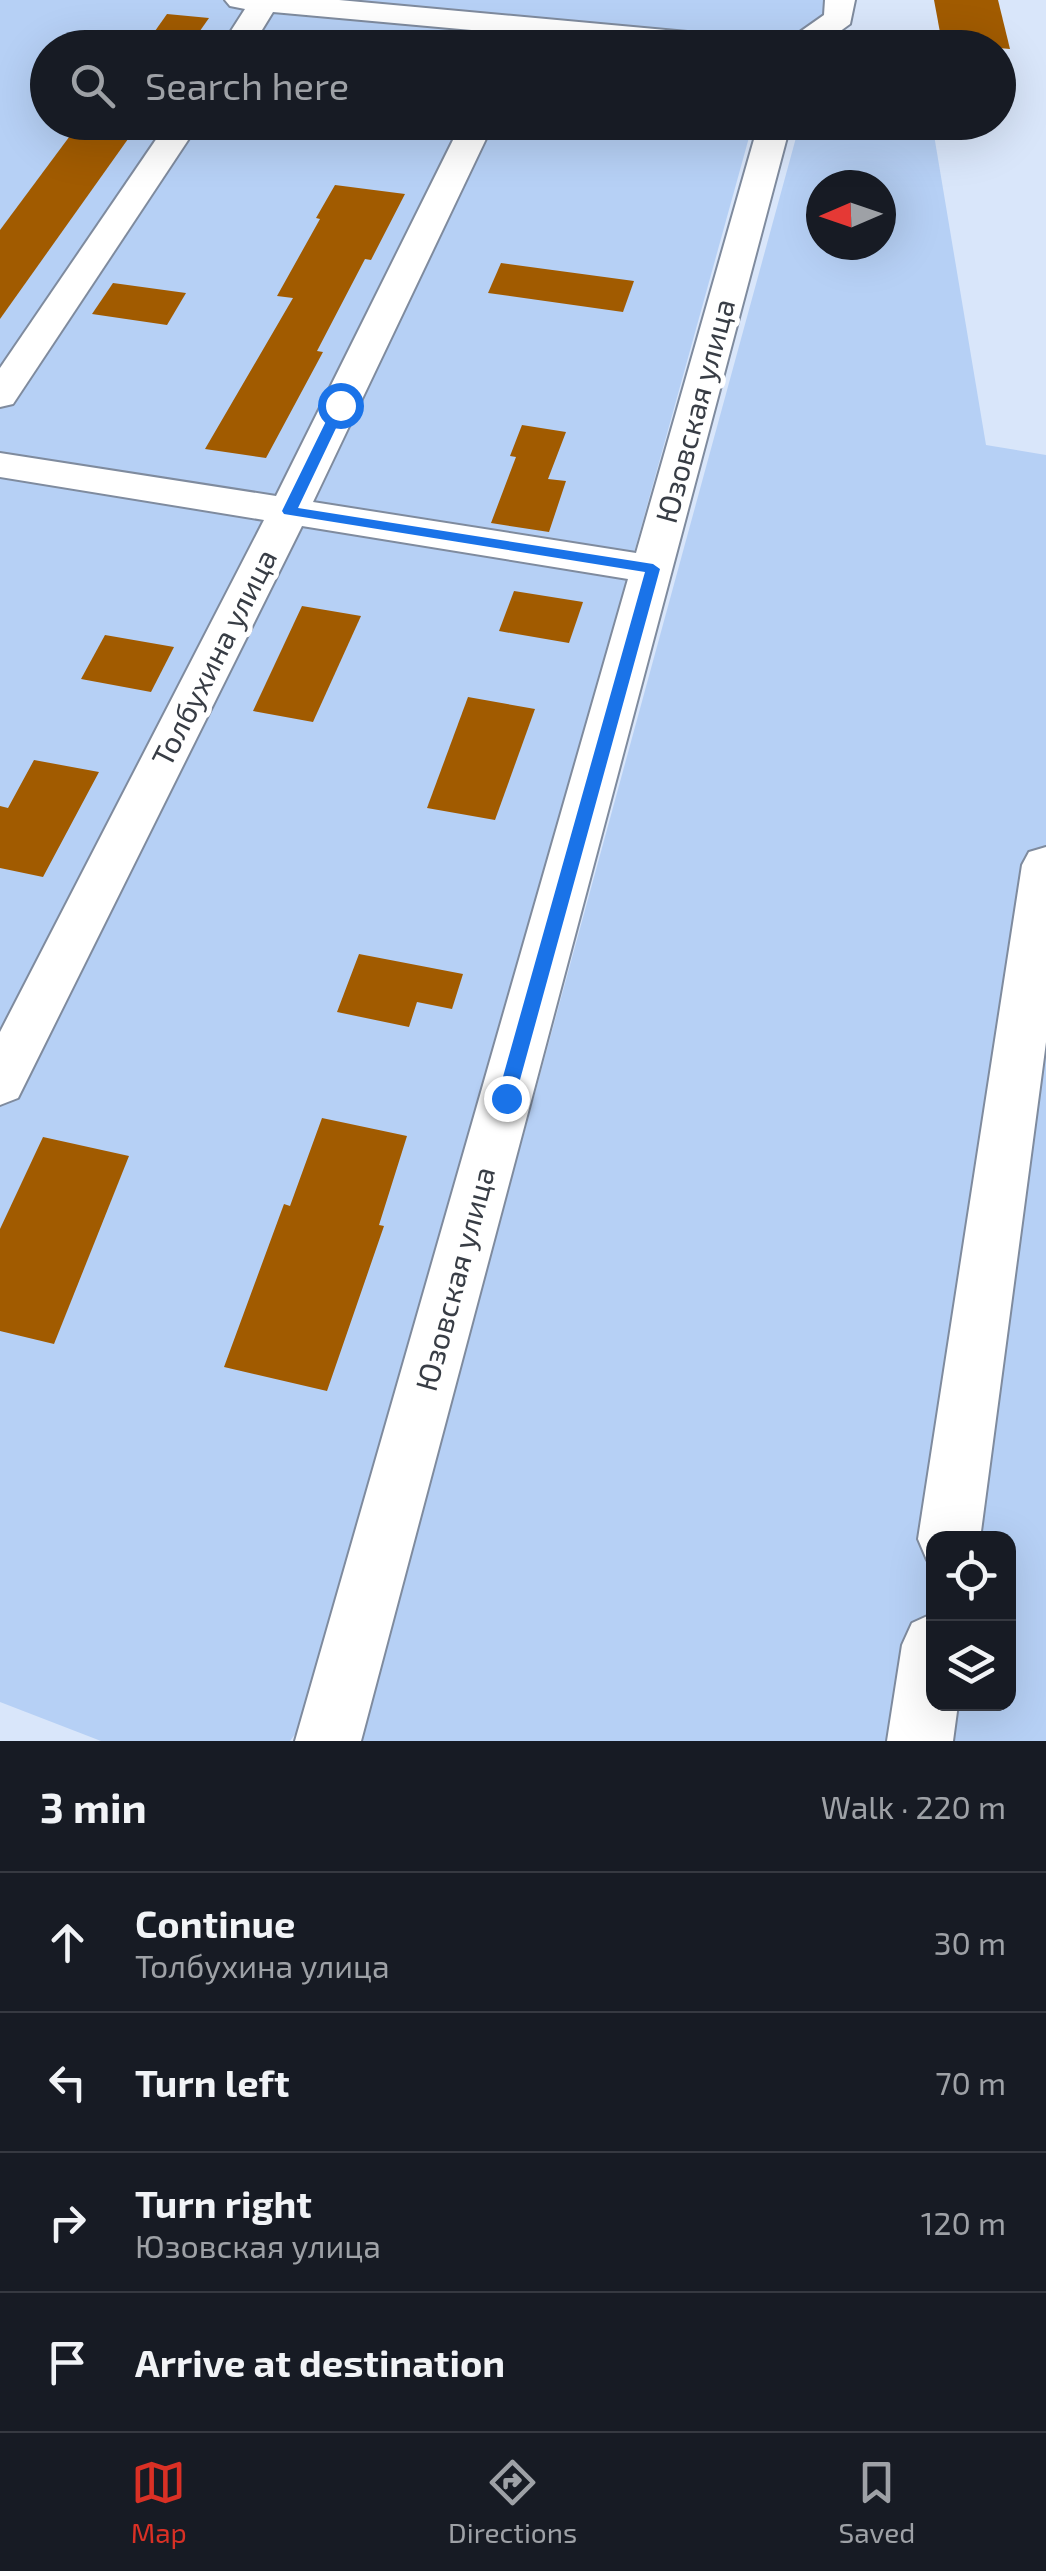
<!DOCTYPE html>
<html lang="en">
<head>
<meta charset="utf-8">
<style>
  body { margin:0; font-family:"Exo 2",sans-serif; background:#20242c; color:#f1f3f6 }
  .controls { position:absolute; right:30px; bottom:30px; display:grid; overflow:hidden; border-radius:20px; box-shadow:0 10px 40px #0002 }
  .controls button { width:90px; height:90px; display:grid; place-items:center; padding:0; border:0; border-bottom:2px solid #363941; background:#171b24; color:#f1f3f6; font:50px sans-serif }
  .compass { position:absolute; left:806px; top:170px; width:90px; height:90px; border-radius:50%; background:#171b24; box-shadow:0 10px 40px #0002; rotate:268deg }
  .stop { position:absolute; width:30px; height:30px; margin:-22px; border:8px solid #1a73e8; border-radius:50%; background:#fff }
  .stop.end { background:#1a73e8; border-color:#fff; box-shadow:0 2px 10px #0008 }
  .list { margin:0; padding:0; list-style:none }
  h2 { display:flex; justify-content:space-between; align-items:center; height:130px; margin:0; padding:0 40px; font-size:42px }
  h2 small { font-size:32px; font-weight:400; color:#9ea1a6 }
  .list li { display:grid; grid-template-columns:65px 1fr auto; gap:30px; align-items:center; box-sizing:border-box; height:140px; padding:0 40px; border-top:2px solid #363941 }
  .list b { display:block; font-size:38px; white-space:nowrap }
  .list p { margin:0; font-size:32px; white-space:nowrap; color:#9ea1a6 }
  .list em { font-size:32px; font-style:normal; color:#9ea1a6 }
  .icon { flex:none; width:55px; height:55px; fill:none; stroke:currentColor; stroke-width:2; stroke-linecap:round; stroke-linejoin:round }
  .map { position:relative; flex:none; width:1046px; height:1741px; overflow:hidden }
  .search { position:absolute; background:#171b24; box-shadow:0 10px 40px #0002; left:30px; right:30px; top:30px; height:110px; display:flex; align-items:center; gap:25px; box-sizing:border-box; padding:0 35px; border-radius:55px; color:#9ea1a6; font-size:38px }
  .sheet { height:690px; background:#171b24 }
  nav { display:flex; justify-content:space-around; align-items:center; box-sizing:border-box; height:140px; border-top:2px solid #363941; background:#171b24; font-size:28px; color:#9ea1a6 }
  nav a { display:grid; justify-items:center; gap:5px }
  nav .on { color:#d93025 }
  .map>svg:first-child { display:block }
  .green { fill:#b6d0f5; fill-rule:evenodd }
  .building { fill:#a15b00 }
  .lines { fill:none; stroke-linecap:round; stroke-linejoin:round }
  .minor-casing { stroke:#7f8b9e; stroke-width:4 }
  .minor { fill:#fff; fill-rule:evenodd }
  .route { fill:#1a73e8 }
  .labels { text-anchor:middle; stroke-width:10; stroke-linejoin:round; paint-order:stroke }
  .street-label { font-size:30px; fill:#383d45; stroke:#fff }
</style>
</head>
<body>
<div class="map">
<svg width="1046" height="1741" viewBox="0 0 1046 1741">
  <rect width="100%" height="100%" fill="#d9e6fa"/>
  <g class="green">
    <path d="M0 0H830L829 18 784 47 48 48V122L753 123 314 1709 290 1741H101L0 1702Z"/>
    <path d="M800 123H932L986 445 1046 455V1741H358ZM821 185H881V245H821ZM934 1539H1008V1704H934Z"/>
  </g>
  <g class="building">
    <path d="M934 0H998L1010 49 942 43Z"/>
    <path d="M167 14 209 18 188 48H143Z"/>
    <path d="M78 125 133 132 0 319V230Z"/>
    <path d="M335 185 405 194 371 260 365 259 317 351 323 352 266 458 205 449 293 298 277 296 320 219 316 218Z"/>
    <path d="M501 263 634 281 623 312 488 293Z"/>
    <path d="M113 283 186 293 167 325 92 314Z"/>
    <path d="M522 425 566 432 548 479 566 481 549 532 491 523 516 457 510 456Z"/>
    <path d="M514 591 583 602 569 643 499 631Z"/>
    <path d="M302 606 361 616 313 722 253 711Z"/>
    <path d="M105 635 174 647 151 692 81 679Z"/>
    <path d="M468 697 535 709 495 820 427 808Z"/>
    <path d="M34 760 99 772 43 877 0 868V806L8 808Z"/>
    <path d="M359 954 463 974 452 1009 417 1002 409 1027 337 1012Z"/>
    <path d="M322 1118 407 1136 379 1225 384 1226 327 1391 224 1367 284 1204 290 1206Z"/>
    <path d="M43 1137 129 1156 54 1344 0 1331V1229Z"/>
  </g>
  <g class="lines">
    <defs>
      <g id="minor">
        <path d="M225 0H339L787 41 824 15 825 0H855L850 24 817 48H670L273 12 251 48H220L245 9 230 6Z"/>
        <path d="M168 122H200L13 404 0 407V368Z"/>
        <path d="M462 122H494L313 502 636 553 759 122H791L361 1741H295L628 579 302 526 18 1098 0 1105V1032L264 520 0 477V453L276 496Z"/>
        <path d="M1046 847V1042L980 1539H934V1563L927 1560 918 1539 1022 865 1029 852Z"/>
        <path d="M934 1613V1704H958L953 1741H887L902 1645 912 1623Z"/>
      </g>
    </defs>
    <use href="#minor" class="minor-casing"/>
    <use href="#minor" class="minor"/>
  </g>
  <path class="route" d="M340 401 347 405 298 508 653 564 660 569 515 1098 506 1106 497 1098 645 572 284 514 282 511 334 405Z"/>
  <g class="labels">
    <g class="street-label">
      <text transform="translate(696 411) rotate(-75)" y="10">Юзовская улица</text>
      <text transform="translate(215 658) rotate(-63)" y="10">Толбухина улица</text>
      <text transform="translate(456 1279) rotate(-75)" y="10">Юзовская улица</text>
    </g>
  </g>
</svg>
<div class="controls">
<button><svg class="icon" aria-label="locate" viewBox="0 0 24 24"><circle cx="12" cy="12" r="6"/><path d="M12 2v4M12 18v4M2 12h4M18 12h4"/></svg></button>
<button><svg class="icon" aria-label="layers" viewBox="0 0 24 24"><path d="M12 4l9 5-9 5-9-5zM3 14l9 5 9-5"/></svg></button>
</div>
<svg class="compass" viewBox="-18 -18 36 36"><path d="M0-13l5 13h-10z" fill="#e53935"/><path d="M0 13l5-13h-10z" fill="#9ea1a6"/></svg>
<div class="stop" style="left:340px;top:405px"></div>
<div class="stop end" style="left:506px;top:1098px"></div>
<div class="search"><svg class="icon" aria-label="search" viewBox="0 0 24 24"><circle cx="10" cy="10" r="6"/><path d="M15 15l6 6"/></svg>Search here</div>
</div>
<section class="sheet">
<h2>3 min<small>Walk · 220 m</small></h2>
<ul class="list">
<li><svg class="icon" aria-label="ahead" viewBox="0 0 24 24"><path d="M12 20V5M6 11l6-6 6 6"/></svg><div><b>Continue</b><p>Толбухина улица</p></div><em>30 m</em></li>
<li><svg class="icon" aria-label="left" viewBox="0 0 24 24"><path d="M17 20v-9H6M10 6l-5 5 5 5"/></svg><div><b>Turn left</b></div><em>70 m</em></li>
<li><svg class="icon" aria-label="right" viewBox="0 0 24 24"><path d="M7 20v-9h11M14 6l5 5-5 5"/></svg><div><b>Turn right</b><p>Юзовская улица</p></div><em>120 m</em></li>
<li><svg class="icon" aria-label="arrive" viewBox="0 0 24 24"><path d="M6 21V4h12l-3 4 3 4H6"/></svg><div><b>Arrive at destination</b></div></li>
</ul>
</section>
<nav>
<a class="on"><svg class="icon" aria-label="map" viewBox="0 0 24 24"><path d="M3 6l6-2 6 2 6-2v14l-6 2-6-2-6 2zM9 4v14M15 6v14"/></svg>Map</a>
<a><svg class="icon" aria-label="directions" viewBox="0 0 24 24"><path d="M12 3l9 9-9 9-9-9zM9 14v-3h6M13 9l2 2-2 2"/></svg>Directions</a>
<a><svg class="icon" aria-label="saved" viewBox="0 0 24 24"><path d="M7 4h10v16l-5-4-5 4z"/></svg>Saved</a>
</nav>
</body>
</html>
